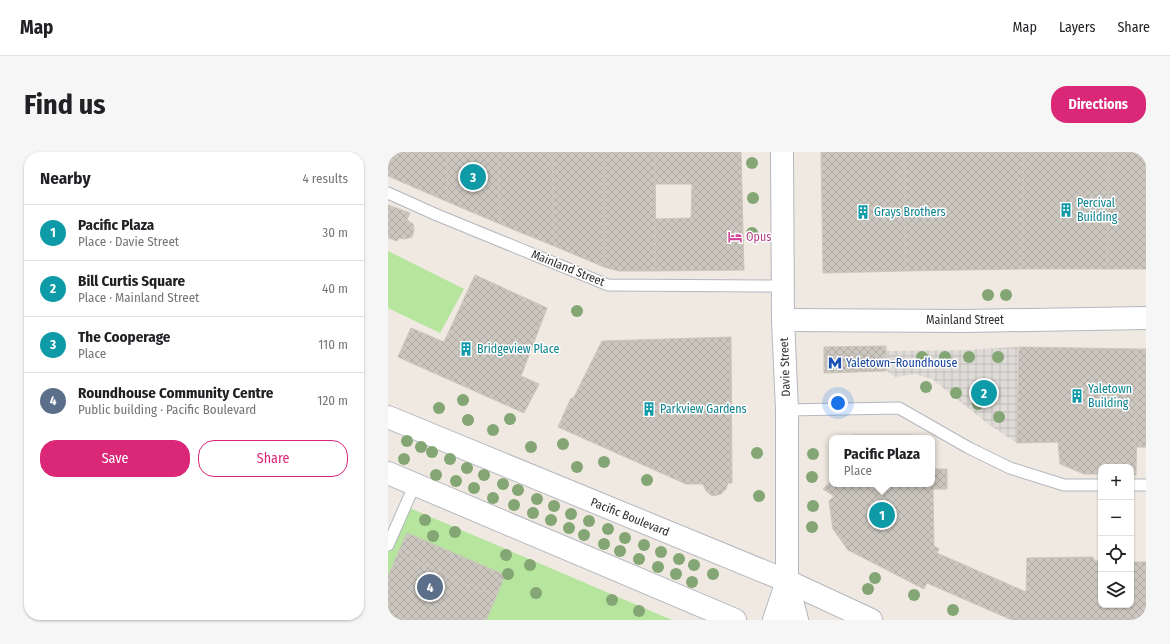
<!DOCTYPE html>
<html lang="en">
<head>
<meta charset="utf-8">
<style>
  body { margin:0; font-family:"Fira Sans Condensed",sans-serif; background:#f6f6f6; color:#202124 }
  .controls { position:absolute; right:12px; bottom:12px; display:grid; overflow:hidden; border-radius:8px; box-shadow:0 1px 3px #0004 }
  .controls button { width:36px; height:36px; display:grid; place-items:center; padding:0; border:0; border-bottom:1px solid #e0e0e0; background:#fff; color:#202124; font:20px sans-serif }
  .you { position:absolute; left:450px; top:251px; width:14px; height:14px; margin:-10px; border:3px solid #fff; border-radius:50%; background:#1a73e8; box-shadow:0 0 0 6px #1a73e833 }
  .badge { display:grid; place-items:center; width:26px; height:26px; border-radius:50%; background:#db2777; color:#fff; font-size:13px; font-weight:700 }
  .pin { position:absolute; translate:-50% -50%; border:2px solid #fff; box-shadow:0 1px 4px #0006 }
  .popup { position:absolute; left:441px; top:283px; width:106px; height:52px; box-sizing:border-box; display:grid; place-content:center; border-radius:8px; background:#fff; filter:drop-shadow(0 1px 3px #0005); font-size:13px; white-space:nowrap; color:#757577 }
  .popup b { font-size:15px; color:#202124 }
  .popup::after { content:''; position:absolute; left:50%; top:100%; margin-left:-8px; border:8px solid transparent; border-top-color:#fff }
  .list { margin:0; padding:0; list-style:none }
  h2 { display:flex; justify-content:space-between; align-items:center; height:52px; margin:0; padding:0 16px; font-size:17px }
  h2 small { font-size:13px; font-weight:400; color:#757577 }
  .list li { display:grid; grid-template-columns:26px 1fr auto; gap:12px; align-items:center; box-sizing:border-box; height:56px; padding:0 16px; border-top:1px solid #e0e0e0 }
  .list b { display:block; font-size:15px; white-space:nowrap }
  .list p { margin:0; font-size:13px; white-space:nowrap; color:#757577 }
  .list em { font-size:13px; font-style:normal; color:#757577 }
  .actions { display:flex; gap:8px; padding:12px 16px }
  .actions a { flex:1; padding:9px 0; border:1px solid #db2777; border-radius:16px; text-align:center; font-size:14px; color:#db2777 }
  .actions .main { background:#db2777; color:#fff }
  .icon { flex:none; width:22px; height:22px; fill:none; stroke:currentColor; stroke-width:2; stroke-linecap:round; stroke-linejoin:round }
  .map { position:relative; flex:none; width:758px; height:468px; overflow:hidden; border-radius:16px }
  header { display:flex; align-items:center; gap:24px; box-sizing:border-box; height:56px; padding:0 20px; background:#fff; border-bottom:1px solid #e0e0e0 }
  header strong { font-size:19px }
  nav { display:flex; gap:22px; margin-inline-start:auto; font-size:14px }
  .intro { display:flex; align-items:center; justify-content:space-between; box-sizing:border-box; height:96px; padding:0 24px }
  h1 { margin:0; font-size:28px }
  .button { padding:10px 18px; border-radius:16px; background:#db2777; color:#fff; font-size:14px; font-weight:700 }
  main { display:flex; gap:24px; padding:0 24px }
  aside { flex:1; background:#fff; border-radius:16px; box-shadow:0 1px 3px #0004 }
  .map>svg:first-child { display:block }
  .park { fill:#b6e59e }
  .plaza { fill:url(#plaza-grid) }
  .building { fill:url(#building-cross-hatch); stroke:#cbc5ba }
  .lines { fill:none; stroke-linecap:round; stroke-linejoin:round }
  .service-casing { stroke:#b4b7c1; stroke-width:13 }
  .tertiary-casing { stroke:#b4b7c1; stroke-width:24 }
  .secondary-casing { stroke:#b4b7c1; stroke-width:24 }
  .service { stroke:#fff; stroke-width:11 }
  .tertiary { stroke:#fff; stroke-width:22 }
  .secondary { stroke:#fff; stroke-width:22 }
  .tree { fill:#84a574 }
  .labels { text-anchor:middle; stroke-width:3; stroke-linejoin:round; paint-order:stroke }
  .culture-label { font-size:12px; fill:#0d838f; stroke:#fff; text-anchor:start }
  .hotel-label { font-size:12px; fill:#b23c85; stroke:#fff; text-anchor:start }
  .street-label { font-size:12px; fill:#2e2e2e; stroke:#fff }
  .transit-label { font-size:12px; fill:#164399; stroke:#fff; text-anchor:start }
</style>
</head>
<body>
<header>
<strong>Map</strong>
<nav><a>Map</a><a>Layers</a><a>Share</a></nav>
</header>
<div class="intro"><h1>Find us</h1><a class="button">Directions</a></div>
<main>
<aside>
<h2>Nearby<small>4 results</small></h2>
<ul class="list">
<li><span class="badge" style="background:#0f9aa8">1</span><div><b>Pacific Plaza</b><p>Place · Davie Street</p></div><em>30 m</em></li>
<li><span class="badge" style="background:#0f9aa8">2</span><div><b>Bill Curtis Square</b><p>Place · Mainland Street</p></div><em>40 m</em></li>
<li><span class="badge" style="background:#0f9aa8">3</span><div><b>The Cooperage</b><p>Place</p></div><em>110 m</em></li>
<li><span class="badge" style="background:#5c6f8a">4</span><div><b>Roundhouse Community Centre</b><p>Public building · Pacific Boulevard</p></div><em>120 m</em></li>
</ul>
<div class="actions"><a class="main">Save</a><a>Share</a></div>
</aside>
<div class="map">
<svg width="758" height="468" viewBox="0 0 758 468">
  <defs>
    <pattern id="plaza-grid" width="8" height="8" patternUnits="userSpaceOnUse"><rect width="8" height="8" fill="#dfdcd8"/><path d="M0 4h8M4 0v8" fill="none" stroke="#c0bdba"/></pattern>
    <pattern id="building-cross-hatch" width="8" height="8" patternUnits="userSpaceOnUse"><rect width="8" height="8" fill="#cbc7bf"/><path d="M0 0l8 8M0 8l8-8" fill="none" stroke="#afaba4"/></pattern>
  </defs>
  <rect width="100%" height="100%" fill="#efe9e1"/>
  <g class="park">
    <path d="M0 99 76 137 52 181 0 156Z"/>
    <path d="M17 354 284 468H0V393Z"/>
  </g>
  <path class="plaza" d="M631 195 629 291 600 272 544 227 527 222 507 225 499 219 498 199 576 198Z"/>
  <g class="building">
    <path d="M0 0H59L60 50 0 24Z"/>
    <path d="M59 0H110L112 72 60 50Z"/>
    <path d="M110 0H164L166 94 112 72Z"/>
    <path d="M164 0H216V115L166 94Z"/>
    <path d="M216 0H267L268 119H231L216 115Z"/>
    <path d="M267 0H353L356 118 268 119 267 67 303 66 304 32H267Z"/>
    <path d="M433 0H516L517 119 435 121Z"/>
    <path d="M516 0H636L634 117 517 119Z"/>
    <path d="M636 0H721L719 117H634Z"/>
    <path d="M721 0H758V117H719Z"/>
    <path d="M0 53 22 61 19 68 25 72 26 77 24 85 17 87 11 86 9 89 0 86Z"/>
    <path d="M87 123 159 156 133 224 151 232 136 261 10 205 23 176 56 190Z"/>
    <path d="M343 185 344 331H340L338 337 333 342 324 344 318 339 315 332H298L170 275 183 246 185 247 214 189Z"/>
    <path d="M498 194V219L436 221V195Z"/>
    <path d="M631 195 750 197 748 323H743V315H713V322H696L672 312 670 290 629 291Z"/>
    <path d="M750 197H758V295H747Z"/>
    <path d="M464 283H525V286H461Z"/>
    <path d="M544 293H546V317H559V337H545L546 394 551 397 549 401 638 440 639 406 705 405 706 409H713V453H743V410H758V468H624L539 431 536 437 460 398 445 377 441 349 446 344 435 337 444 328V332H544Z"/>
    <path d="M19 381 117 423 108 445 10 401Z"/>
    <path d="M10 401 108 445 98 468H0V424Z"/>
  </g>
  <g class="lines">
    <defs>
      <g id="service">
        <path d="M0 41 49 63 220 133 395 134"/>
        <path d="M399 258 511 256 581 296 622 316 676 333H713"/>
        <path d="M743 333H758"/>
        <path d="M0 393 27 332"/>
      </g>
      <path id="tertiary" d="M395 168 577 169 758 166"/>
      <g id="secondary">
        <path d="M394 0 395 168 399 258V429L409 468"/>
        <path d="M0 265 399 429 483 468"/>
        <path d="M0 321 347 468"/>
        <path d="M386 468 399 429"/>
      </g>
    </defs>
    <use href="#service" class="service-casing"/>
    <use href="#tertiary" class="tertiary-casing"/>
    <use href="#secondary" class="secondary-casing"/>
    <use href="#service" class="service"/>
    <use href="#tertiary" class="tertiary"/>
    <use href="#secondary" class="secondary"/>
  </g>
  <g class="tree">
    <circle cx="364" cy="11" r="6"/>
    <circle cx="365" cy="46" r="6"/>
    <circle cx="364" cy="81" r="6"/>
    <circle cx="600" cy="143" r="6"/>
    <circle cx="618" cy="143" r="6"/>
    <circle cx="189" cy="159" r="6"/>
    <circle cx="534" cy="205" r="6"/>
    <circle cx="557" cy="205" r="6"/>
    <circle cx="581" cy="205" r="6"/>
    <circle cx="610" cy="205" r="6"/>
    <circle cx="538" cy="235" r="6"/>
    <circle cx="568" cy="241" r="6"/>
    <circle cx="75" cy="248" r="6"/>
    <circle cx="590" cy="252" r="6"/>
    <circle cx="51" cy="256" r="6"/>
    <circle cx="611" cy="265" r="6"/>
    <circle cx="122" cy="267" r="6"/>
    <circle cx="80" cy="268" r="6"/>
    <circle cx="105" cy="278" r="6"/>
    <circle cx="19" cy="289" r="6"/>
    <circle cx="175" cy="292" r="6"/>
    <circle cx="33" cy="295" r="6"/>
    <circle cx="143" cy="295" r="6"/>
    <circle cx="44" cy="300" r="6"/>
    <circle cx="369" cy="301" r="6"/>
    <circle cx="425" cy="302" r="6"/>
    <circle cx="16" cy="307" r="6"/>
    <circle cx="62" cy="307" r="6"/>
    <circle cx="216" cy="310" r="6"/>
    <circle cx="189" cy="315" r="6"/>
    <circle cx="79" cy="316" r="6"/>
    <circle cx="48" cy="323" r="6"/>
    <circle cx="96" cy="323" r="6"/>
    <circle cx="424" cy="325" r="6"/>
    <circle cx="259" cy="328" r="6"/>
    <circle cx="68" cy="329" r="6"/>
    <circle cx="115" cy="332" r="6"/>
    <circle cx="86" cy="336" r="6"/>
    <circle cx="130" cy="338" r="6"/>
    <circle cx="371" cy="344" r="6"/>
    <circle cx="105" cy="346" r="6"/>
    <circle cx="149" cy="347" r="6"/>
    <circle cx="126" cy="353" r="6"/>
    <circle cx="166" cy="354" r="6"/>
    <circle cx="425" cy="354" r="6"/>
    <circle cx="145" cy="361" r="6"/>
    <circle cx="183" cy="362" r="6"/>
    <circle cx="37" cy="368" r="6"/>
    <circle cx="163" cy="368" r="6"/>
    <circle cx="201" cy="369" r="6"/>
    <circle cx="424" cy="375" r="6"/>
    <circle cx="181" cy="376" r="6"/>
    <circle cx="220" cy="377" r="6"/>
    <circle cx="67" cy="380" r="6"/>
    <circle cx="196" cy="383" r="6"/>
    <circle cx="45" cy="384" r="6"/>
    <circle cx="237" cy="386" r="6"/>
    <circle cx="216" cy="392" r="6"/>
    <circle cx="256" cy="393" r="6"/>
    <circle cx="232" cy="399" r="6"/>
    <circle cx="273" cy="400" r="6"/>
    <circle cx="118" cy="403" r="6"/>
    <circle cx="251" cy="407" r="6"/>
    <circle cx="291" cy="407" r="6"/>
    <circle cx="142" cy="413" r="6"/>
    <circle cx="306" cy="413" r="6"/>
    <circle cx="270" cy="415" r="6"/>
    <circle cx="120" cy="422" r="6"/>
    <circle cx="288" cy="422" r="6"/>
    <circle cx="325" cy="422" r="6"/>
    <circle cx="487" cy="426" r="6"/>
    <circle cx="304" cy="430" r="6"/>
    <circle cx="480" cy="437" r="6"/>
    <circle cx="148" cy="441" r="6"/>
    <circle cx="526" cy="443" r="6"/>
    <circle cx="224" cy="448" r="6"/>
    <circle cx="565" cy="458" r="6"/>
    <circle cx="251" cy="459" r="6"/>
  </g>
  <defs>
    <symbol id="building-bare" viewBox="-9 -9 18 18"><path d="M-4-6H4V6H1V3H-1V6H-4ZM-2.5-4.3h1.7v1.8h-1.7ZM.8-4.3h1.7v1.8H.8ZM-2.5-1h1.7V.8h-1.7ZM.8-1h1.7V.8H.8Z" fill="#0f9aa8" stroke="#fff" stroke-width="2.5" paint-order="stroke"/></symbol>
    <symbol id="hotel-bare" viewBox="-9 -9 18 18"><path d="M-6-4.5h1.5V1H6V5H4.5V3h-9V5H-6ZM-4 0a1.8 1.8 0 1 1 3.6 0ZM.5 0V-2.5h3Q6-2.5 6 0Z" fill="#d1479c" stroke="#fff" stroke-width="2.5" paint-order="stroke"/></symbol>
    <symbol id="metro-bare" viewBox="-9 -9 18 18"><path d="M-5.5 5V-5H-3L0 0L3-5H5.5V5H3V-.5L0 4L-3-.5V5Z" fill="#1a4fb4" stroke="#fff" stroke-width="2.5" paint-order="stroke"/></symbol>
  </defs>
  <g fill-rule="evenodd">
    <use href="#building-bare" x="668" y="48" width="20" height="20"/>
    <use href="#building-bare" x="465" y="50" width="20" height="20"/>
    <use href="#hotel-bare" x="337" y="75" width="20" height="20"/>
    <use href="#building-bare" x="68" y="187" width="20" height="20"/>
    <use href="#metro-bare" x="437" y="201" width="20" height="20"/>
    <use href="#building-bare" x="679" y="234" width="20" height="20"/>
    <use href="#building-bare" x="251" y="247" width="20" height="20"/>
  </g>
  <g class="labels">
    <g class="culture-label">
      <text x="689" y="55">Percival<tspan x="689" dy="14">Building</tspan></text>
      <text x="486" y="64">Grays Brothers</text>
      <text x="89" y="201">Bridgeview Place</text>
      <text x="700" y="241">Yaletown<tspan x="700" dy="14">Building</tspan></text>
      <text x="272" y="261">Parkview Gardens</text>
    </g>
    <g class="hotel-label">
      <text x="358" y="89">Opus</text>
    </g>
    <g class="street-label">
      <text transform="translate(180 116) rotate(22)" y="4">Mainland Street</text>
      <text x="577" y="172">Mainland Street</text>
      <text transform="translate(397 215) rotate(-92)" y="4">Davie Street</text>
      <text transform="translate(242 365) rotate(22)" y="4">Pacific Boulevard</text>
    </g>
    <g class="transit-label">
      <text x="458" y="215">Yaletown–Roundhouse</text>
    </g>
  </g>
</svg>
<div class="controls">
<button>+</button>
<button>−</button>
<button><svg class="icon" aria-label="locate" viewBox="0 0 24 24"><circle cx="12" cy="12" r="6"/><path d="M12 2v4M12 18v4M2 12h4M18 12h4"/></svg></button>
<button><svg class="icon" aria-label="layers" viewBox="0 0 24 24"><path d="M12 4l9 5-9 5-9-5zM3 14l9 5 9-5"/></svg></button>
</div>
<div class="you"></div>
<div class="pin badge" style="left:494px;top:363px;background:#0f9aa8">1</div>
<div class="popup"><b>Pacific Plaza</b>Place</div>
<div class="pin badge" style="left:596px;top:241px;background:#0f9aa8">2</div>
<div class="pin badge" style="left:85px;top:25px;background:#0f9aa8">3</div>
<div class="pin badge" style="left:42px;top:435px;background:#5c6f8a">4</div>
</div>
</main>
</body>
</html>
